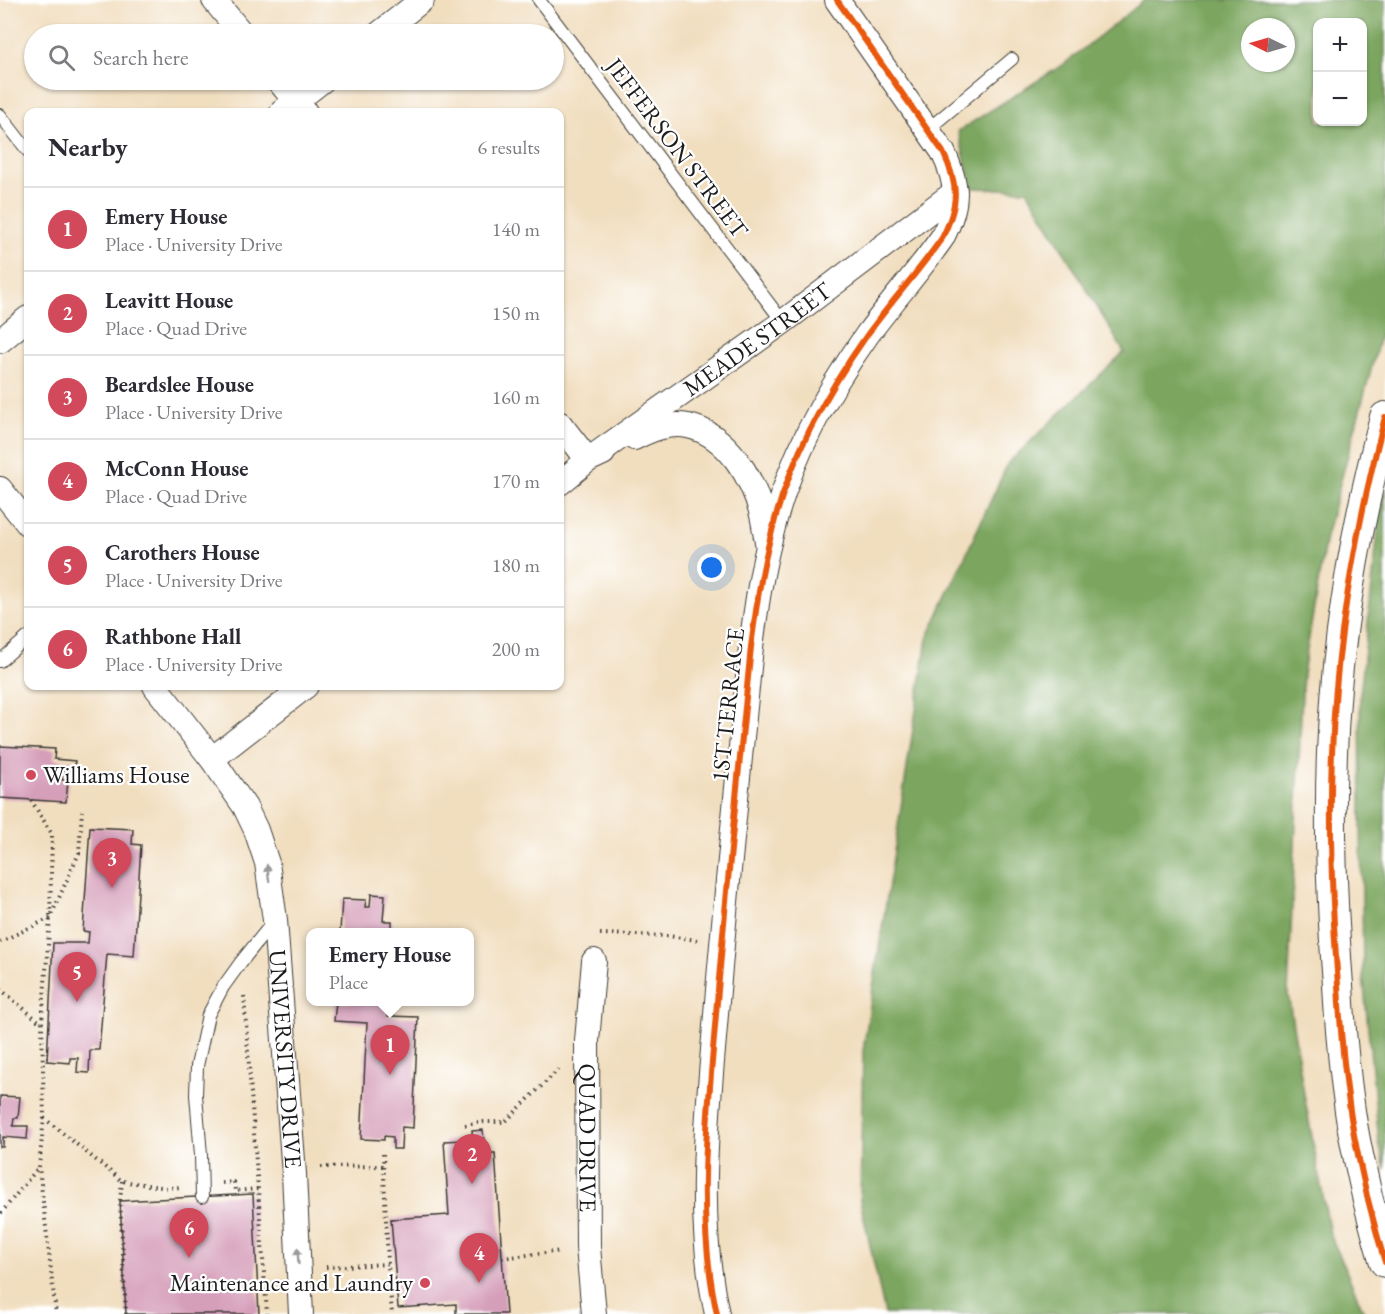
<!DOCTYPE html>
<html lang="en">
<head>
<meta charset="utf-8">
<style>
  body { margin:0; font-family:"EB Garamond",serif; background:#f2f2f3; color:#2b2b33 }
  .controls { position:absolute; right:18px; top:18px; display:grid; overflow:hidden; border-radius:12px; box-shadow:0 2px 4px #0004 }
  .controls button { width:54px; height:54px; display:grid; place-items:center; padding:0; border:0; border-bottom:2px solid #e1e1e2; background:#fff; color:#2b2b33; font:30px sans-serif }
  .compass { position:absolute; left:1241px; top:18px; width:54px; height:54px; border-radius:50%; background:#fff; box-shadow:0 2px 4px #0004; rotate:275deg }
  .you { position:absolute; left:712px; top:568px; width:21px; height:21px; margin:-15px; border:4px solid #fff; border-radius:50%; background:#1a73e8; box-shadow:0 0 0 9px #1a73e833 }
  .badge { display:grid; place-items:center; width:39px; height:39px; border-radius:50%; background:#d1495b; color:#fff; font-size:20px; font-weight:700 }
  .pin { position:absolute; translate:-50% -50px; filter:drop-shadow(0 2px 3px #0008) }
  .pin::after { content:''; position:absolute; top:32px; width:21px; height:18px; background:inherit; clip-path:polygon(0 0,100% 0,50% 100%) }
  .popup { position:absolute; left:306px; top:928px; width:168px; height:78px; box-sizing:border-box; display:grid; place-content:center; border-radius:12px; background:#fff; filter:drop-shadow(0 2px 4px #0005); font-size:20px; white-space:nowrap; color:#7c7c81 }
  .popup b { font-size:22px; color:#2b2b33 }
  .popup::after { content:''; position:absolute; left:50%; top:100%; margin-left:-12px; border:12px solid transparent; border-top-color:#fff }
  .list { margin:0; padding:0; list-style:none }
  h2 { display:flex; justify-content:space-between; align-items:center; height:78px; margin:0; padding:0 24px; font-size:26px }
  h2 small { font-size:20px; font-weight:400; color:#7c7c81 }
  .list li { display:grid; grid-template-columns:39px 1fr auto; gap:18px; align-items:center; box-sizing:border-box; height:84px; padding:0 24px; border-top:2px solid #e1e1e2 }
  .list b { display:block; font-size:22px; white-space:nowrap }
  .list p { margin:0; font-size:20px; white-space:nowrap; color:#7c7c81 }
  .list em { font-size:20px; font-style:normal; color:#7c7c81 }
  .icon { flex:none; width:33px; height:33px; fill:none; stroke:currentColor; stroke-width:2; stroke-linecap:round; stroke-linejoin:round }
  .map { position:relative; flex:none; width:1385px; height:1314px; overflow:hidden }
  .search { position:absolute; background:#fff; box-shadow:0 2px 4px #0004; left:24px; top:24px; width:540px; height:66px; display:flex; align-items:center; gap:15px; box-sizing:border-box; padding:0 21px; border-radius:33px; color:#7c7c81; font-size:22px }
  .panel { position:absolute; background:#fff; box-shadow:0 2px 4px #0004; left:24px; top:108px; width:540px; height:582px; border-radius:12px }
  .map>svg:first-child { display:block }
  .forest { fill:#7ca65e; stroke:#4c613d; stroke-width:1.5; fill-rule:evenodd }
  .building { fill:#d59eb9 }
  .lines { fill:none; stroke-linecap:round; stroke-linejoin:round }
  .service-casing { stroke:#3c3934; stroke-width:14 }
  .minor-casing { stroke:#3c3934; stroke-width:26 }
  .tertiary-casing { stroke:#3c3934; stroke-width:32 }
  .path { stroke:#3c3934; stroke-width:4; stroke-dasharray:1.5 4.5; stroke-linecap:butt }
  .service { stroke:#fff; stroke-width:12 }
  .minor { stroke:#fff; stroke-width:24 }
  .tertiary { stroke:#fff; stroke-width:30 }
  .cycleway-casing { stroke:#fff; stroke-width:10 }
  .cycleway { stroke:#e8590c; stroke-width:6 }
  .oneway { fill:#999 }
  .poi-dot { fill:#d1495b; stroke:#fff; stroke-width:2 }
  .labels { text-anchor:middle; stroke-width:4.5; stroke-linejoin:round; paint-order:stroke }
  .street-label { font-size:24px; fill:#1c1c1c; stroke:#fff }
  .poi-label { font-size:24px; fill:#1c1c1c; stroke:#fff; text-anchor:start }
</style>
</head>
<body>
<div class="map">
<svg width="1385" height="1314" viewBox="0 0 1385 1314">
  <rect width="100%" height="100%" fill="#fff"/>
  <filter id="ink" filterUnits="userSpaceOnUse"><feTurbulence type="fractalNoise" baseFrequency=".0167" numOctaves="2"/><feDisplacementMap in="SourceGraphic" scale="12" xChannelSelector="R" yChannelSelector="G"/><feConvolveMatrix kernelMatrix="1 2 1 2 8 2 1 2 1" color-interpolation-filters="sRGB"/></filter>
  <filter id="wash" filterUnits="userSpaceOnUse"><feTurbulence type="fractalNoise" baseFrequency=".008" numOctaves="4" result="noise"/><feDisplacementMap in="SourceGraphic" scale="24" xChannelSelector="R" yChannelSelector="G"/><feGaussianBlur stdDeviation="1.35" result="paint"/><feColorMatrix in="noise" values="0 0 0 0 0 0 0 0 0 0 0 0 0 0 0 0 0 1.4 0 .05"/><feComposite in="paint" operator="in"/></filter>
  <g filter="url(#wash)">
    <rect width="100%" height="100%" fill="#f1debf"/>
    <g class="forest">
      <path d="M1145 0H1385V318L1326 536 1303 674 1288 994 1304 1094 1330 1234 1365 1314H885L860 1200 863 1051 927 639 1008 463 1124 352 1027 190 972 188 958 131 1064 64ZM1318 22H1362V122H1318ZM1250 27H1286V63H1250Z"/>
      <path d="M1385 489V1170L1379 1143 1363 976 1361 828 1360 695 1381 503Z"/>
    </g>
    <g id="blocks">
      <g class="building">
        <path d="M0 746 55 749 54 759 75 761 74 771H63L62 780H68L66 802 0 798Z"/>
        <path d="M90 827 133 829 132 844 141 845 134 956 107 954 99 1050H90L89 1073 77 1072 78 1058H70V1063L47 1061 53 943H88L89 932 83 931Z"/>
        <path d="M371 894 385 895 383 921H392V932H340L342 899 366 900 365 907H370Z"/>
        <path d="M336 1002H389L388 1016 418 1017 413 1128 402 1127 401 1149H393V1137L384 1136V1140L361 1139 367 1023 334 1021Z"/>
        <path d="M0 1096 20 1097 18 1118H14L13 1126H28L27 1139 3 1137V1147H0Z"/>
        <path d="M483 1130 485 1153H495L506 1314H456V1304L398 1308 391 1219 449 1215 444 1141 464 1140 465 1144 473 1143 472 1131Z"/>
        <path d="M253 1194 259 1314H126L120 1201Z"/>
      </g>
    </g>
  </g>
  <g filter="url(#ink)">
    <use href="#blocks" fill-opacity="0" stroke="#3c3934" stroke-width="1.5"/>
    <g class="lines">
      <defs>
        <g id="service">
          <path d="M539 0 783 322"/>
          <path d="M0 115 28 151"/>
          <path d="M927 130 1012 59"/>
          <path d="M0 661 28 637"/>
          <path d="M202 1197 201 1155 196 1095 197 1066 208 1015 223 987 241 962 274 921"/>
        </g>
        <g id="minor">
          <path d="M214 0 242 34"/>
          <path d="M379 34 422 0"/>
          <path d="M278 80 305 112"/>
          <path d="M282 112 323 80"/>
          <path d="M0 341 28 318"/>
          <path d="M560 424 588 460 603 453"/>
          <path d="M634 438C650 430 669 422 688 426 727 434 753 478 762 515 764 524 765 533 767 542"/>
          <path id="s1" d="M560 483 588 460 783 322 955 192"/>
          <path d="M0 489 28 524"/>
          <path id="s2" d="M155 686 212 759 245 807 256 830 267 863 275 920 294 1174 301 1314"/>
          <path d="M212 759 306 686"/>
          <path id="s3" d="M594 961 587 1041 588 1247 594 1314"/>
          <path d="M717 1314C695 1215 708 1114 716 1014 726 892 739 769 751 647 756 609 761 572 771 535 788 462 824 396 867 335 891 302 919 271 942 238 959 204 959 186 943 152L837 0"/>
        </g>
        <path id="tertiary" d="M1385 417C1356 526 1336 639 1332 753 1329 830 1332 907 1338 985 1340 1027 1344 1069 1350 1111 1354 1140 1361 1168 1367 1196 1373 1218 1378 1240 1385 1262"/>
      </defs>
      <use href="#service" class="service-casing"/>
      <use href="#minor" class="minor-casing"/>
      <use href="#tertiary" class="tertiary-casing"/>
      <g class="path">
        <path d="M31 800 52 834 50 918 42 1023 44 1118 39 1167 56 1314"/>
        <path d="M600 934 668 936 697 940"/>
        <path d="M0 942 50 918 79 853 82 811"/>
        <path d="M0 989 41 1023"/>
        <path d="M244 996 267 1314"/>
        <path d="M44 1118 122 1181 167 1188 182 1187"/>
        <path d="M465 1125 484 1122H505L561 1067"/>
        <path d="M383 1154 388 1264 392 1314"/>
        <path d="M321 1167 383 1166"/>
        <path d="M122 1181 120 1201 126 1314"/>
        <path d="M222 1183 234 1182 235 1191 258 1189"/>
        <path d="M1 1213 38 1168"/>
        <path d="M502 1258 561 1251"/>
        <path d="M326 1267 388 1264"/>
      </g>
      <use href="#service" class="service"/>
      <use href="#minor" class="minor"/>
      <use href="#tertiary" class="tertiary"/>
      <defs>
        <g id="cycleway">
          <path d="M1385 417C1356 526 1336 639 1332 753 1329 830 1332 907 1338 985 1340 1027 1344 1069 1350 1111 1354 1140 1361 1168 1367 1196 1373 1218 1378 1240 1385 1262"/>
          <path d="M717 1314C695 1215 708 1114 716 1014 726 892 739 769 751 647 756 609 761 572 771 535 788 462 824 396 867 335 891 302 919 271 942 238 959 204 959 186 943 152L837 0"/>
        </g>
      </defs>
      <use href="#cycleway" class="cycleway-casing"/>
      <use href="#cycleway" class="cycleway"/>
    </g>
    <defs><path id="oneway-solid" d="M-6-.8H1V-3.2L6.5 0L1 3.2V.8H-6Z" transform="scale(1.5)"/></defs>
    <g class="oneway">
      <use href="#oneway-solid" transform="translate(268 873) rotate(-98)"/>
      <use href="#oneway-solid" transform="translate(298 1256) rotate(-93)"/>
    </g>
  </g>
  <g class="poi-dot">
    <circle cx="31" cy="775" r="6"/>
    <circle cx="425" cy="1283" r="6"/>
  </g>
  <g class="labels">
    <g class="street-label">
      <text transform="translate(677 148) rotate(53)" y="8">JEFFERSON STREET</text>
      <text dy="8" stroke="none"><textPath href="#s1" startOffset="244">MEADE STREET</textPath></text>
      <text transform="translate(728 705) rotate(-84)" y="8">1ST TERRACE</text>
      <text dy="8" stroke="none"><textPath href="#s2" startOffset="408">UNIVERSITY DRIVE</textPath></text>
      <text dy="8" stroke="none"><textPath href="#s3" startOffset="177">QUAD DRIVE</textPath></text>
    </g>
    <g class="poi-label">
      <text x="43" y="783">Williams House</text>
      <text x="413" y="1291" text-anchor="end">Maintenance and Laundry</text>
    </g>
  </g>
</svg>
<div class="controls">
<button>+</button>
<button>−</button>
</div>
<svg class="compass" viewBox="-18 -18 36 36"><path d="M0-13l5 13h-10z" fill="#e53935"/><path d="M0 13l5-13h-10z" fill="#7c7c81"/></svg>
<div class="you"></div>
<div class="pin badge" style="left:390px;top:1075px">1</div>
<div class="popup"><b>Emery House</b>Place</div>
<div class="pin badge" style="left:472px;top:1184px">2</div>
<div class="pin badge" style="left:112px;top:888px">3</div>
<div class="pin badge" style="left:479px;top:1283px">4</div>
<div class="pin badge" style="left:77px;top:1002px">5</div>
<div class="pin badge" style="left:189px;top:1258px">6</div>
<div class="search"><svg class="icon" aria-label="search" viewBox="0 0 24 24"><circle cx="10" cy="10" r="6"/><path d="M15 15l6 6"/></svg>Search here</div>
<section class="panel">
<h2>Nearby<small>6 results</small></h2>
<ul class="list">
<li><span class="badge">1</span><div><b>Emery House</b><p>Place · University Drive</p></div><em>140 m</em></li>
<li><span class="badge">2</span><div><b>Leavitt House</b><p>Place · Quad Drive</p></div><em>150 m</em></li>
<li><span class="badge">3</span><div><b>Beardslee House</b><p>Place · University Drive</p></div><em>160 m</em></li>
<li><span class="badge">4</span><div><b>McConn House</b><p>Place · Quad Drive</p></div><em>170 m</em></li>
<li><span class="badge">5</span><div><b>Carothers House</b><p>Place · University Drive</p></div><em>180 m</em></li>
<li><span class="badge">6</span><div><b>Rathbone Hall</b><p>Place · University Drive</p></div><em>200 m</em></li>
</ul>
</section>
</div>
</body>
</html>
